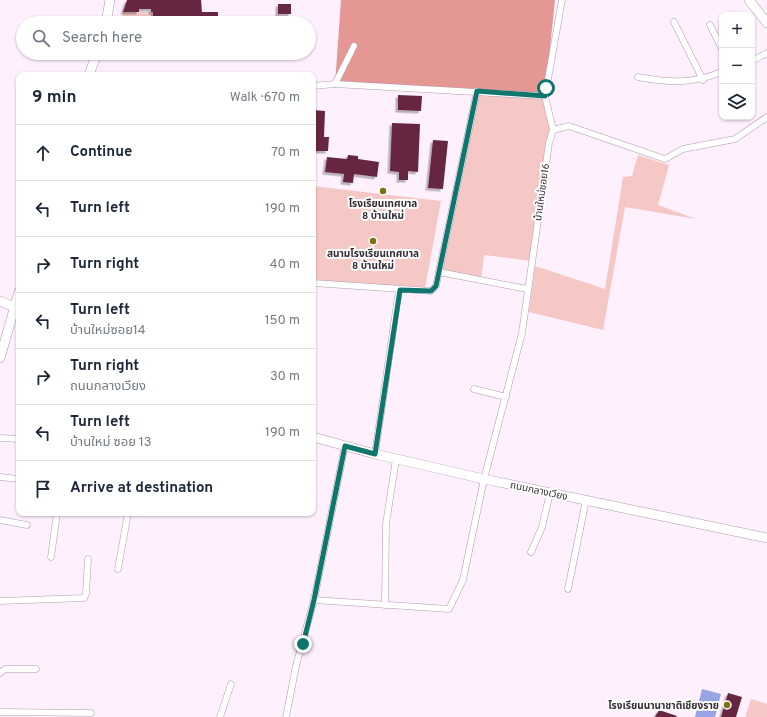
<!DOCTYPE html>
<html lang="en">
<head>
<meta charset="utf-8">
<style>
  body { margin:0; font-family:Overpass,"Noto Sans Thai",sans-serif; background:#f2f2f3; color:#1f2937 }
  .controls { position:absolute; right:12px; top:12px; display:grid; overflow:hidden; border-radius:8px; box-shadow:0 1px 3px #0004 }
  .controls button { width:36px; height:36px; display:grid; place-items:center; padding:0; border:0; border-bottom:1px solid #e0e1e3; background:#fff; color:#1f2937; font:20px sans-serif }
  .stop { position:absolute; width:12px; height:12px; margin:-9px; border:3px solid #0f766e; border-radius:50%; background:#fff }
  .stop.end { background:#0f766e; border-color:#fff; box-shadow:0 1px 4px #0008 }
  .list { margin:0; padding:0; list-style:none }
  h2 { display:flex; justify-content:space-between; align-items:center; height:52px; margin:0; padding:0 16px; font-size:17px }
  h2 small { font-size:13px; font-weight:400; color:#747a83 }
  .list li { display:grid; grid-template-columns:26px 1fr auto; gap:12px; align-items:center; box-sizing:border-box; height:56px; padding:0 16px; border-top:1px solid #e0e1e3 }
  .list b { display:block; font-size:15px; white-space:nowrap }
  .list p { margin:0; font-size:13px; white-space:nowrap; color:#747a83 }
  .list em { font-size:13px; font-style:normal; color:#747a83 }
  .icon { flex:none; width:22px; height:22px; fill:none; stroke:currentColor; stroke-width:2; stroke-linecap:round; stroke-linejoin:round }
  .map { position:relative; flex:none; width:767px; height:717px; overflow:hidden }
  .search { position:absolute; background:#fff; box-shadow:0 1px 3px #0004; left:16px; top:16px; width:300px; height:44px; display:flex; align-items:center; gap:10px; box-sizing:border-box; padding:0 14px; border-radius:22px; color:#747a83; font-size:15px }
  .panel { position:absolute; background:#fff; box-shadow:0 1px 3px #0004; left:16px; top:72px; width:300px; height:444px; border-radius:8px }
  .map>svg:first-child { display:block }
  .green { fill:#f6c8c5 }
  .forest { fill:#e59794 }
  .water { fill:#97a4e5 }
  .building { fill:#662843; filter:url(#shadow) }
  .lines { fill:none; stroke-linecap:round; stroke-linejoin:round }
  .street-casing { stroke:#b09aae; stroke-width:7 }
  .secondary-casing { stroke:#b09aae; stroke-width:10 }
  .street { stroke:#fff; stroke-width:6 }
  .secondary { stroke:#fff; stroke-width:9 }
  .route { stroke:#0f766e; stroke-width:5 }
  .poi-dot { fill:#7e7213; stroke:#fff; stroke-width:1.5 }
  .labels { text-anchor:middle; stroke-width:4; stroke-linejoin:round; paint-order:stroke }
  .street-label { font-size:10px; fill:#352c34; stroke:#fff }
  .poi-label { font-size:10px; font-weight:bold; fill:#352c34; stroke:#fff }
</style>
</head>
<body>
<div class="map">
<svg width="767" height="717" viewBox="0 0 767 717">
  <defs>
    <filter id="shadow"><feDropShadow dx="-2.5" dy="2.5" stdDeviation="0" flood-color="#0004"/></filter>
  </defs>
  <rect width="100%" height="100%" fill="#fef0fd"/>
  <g class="green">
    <path d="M123 12H153V23H121Z"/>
    <path d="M477 91 545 96 553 130 531 261 484 255 481 280 439 272Z"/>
    <path d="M638 155 669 165 658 205 696 219 625 207 603 330 529 312 535 266 605 289 623 177 632 176Z"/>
    <path d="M313 186 441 201 425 288 313 281Z"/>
    <path d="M751 699 767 704V717H745Z"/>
  </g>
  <path class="forest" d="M341 0H555L545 96 335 84Z"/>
  <path class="water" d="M702 689 721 694 715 717H695Z"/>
  <g class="building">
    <path d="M127 0H201L202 12H218V23H153V12H151V9H139V12H123Z"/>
    <rect x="278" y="4" width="13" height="10"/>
    <path d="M398 95 422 96 421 111 398 110Z"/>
    <path d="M313 110 325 111 324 137H329L328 151H313Z"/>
    <path d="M392 123 420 124 418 172 408 171V180H399V172L390 171Z"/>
    <path d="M433 140 448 141 443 189 428 188Z"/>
    <path d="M348 155 358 156V159L379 162 377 177 354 174 353 183 343 182 344 174 325 172 327 157 347 159Z"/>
    <path d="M728 693 742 697 736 717H721Z"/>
    <path d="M659 710 677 716 676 717H655Z"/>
  </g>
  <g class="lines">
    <defs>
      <g id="street">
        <path d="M674 22 703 80"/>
        <path d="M710 25 722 49"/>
        <path d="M752 61 767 53"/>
        <path d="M638 77C670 83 691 84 722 72"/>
        <path d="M335 84 354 46"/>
        <path d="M313 86 335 84 545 96"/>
        <path d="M553 130 545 96 562 0"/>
        <path d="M439 272 527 289"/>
        <path d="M313 283 431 291 436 286 477 91"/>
        <path d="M474 389 506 397"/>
        <path d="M0 438 19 439"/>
        <path d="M375 454 399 290"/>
        <path d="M0 477 19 479"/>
        <path d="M0 520 27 525"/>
        <path d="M531 552 542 527 550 493"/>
        <path d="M51 557 57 513"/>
        <path d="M118 569 128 513"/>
        <path d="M568 589 586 500"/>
        <path d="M314 600 449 609 463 580 484 479 522 333 549 143 553 130 569 126 665 159 683 149 735 139 767 117"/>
        <path d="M0 601 84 598 86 594 88 559"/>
        <path d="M385 605 386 524 396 459"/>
        <path d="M0 673 5 669H36"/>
        <path d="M0 712 91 713"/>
        <path d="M220 717 231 684"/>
        <path d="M286 717 296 666 314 600 345 446"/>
      </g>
      <g id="secondary">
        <path d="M749 0 767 23"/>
        <path d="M106 23 110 0"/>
        <path d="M89 75 97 53"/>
        <path d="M0 301 19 309"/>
        <path d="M0 358 19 292"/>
        <path d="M313 437 375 454 484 479 767 538"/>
      </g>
    </defs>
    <use href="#street" class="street-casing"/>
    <use href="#secondary" class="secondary-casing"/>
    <use href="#street" class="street"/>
    <use href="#secondary" class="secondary"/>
  </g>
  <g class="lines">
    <path class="route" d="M303 644 314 600 345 446 375 454 400 290 431 291 436 286 477 91 545 96 546 88"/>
  </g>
  <g class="poi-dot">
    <circle cx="383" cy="191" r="4"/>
    <circle cx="373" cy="241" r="4"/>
    <circle cx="727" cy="705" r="4"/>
  </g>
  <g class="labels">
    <g class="street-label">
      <text transform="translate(541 192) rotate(-82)" y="4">บ้านใหม่ซอย16</text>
      <text transform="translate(539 490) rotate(12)" y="4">ถนนกลางเวียง</text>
    </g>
    <g class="poi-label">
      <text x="383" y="207">โรงเรียนเทศบาล<tspan x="383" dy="12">8 บ้านใหม่</tspan></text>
      <text x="373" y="257">สนามโรงเรียนเทศบาล<tspan x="373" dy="12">8 บ้านใหม่</tspan></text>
      <text x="719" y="709" text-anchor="end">โรงเรียนนานาชาติเชียงราย</text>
    </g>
  </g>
</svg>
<div class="controls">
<button>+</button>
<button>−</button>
<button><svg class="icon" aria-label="layers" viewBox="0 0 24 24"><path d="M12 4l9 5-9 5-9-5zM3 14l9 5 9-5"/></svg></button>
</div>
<div class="stop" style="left:546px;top:88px"></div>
<div class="stop end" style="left:303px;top:644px"></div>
<div class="search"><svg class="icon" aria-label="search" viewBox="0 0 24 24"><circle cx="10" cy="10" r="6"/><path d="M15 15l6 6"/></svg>Search here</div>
<section class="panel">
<h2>9 min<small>Walk · 670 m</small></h2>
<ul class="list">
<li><svg class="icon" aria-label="ahead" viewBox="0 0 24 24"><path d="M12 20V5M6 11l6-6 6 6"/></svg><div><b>Continue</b></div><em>70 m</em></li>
<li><svg class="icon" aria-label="left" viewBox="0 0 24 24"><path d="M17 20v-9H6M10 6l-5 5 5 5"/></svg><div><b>Turn left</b></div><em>190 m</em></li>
<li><svg class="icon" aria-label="right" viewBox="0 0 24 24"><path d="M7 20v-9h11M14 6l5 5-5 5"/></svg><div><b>Turn right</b></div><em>40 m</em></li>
<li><svg class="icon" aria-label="left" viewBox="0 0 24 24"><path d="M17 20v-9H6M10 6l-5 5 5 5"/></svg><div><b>Turn left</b><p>บ้านใหม่ซอย14</p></div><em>150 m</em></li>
<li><svg class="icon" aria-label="right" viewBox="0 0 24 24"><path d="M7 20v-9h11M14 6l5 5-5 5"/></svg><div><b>Turn right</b><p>ถนนกลางเวียง</p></div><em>30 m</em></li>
<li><svg class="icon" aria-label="left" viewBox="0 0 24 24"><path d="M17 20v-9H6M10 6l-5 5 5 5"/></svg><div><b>Turn left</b><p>บ้านใหม่ ซอย 13</p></div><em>190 m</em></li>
<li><svg class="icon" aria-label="arrive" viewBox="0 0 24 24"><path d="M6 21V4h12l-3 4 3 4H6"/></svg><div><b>Arrive at destination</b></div></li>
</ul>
</section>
</div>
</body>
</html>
